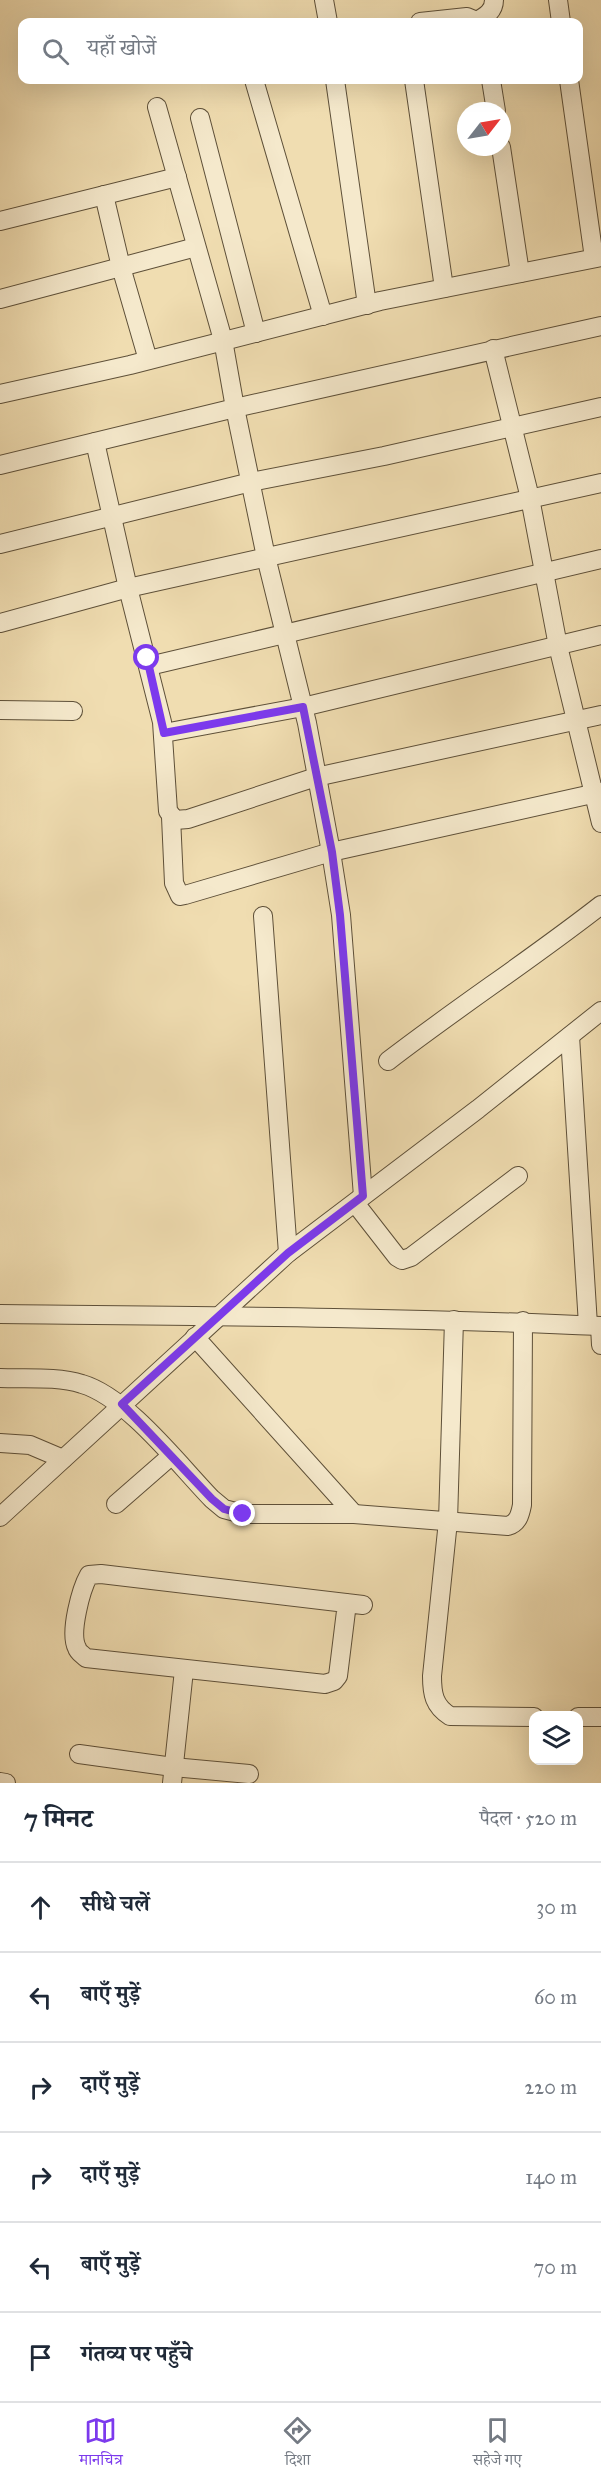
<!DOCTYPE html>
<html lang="hi">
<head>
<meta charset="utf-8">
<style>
  body { margin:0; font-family:"IM FELL Great Primer","Noto Serif Devanagari",serif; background:#f2f2f3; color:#1f2937 }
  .controls { position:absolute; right:18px; bottom:18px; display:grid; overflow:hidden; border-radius:12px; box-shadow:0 6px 24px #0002 }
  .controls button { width:54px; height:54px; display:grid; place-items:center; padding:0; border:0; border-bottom:2px solid #e0e1e3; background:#fff; color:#1f2937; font:30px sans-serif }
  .compass { position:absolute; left:457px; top:102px; width:54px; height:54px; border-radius:50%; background:#fff; box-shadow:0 6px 24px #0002; rotate:59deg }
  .stop { position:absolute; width:18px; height:18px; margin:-14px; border:4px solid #7c3aed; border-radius:50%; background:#fff }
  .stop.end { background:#7c3aed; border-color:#fff; box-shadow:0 2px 6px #0008 }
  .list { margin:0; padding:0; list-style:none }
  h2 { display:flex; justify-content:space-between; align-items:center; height:78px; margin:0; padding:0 24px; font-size:26px }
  h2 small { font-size:20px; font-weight:400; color:#747a83 }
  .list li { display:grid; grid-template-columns:39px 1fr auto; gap:18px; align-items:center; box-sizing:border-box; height:90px; padding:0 24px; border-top:2px solid #e0e1e3 }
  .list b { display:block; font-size:22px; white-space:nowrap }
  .list em { font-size:20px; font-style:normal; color:#747a83 }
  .icon { flex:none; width:33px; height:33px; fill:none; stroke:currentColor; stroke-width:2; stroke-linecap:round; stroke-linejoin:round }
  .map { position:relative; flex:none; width:601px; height:1783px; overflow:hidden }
  .search { position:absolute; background:#fff; box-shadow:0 6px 24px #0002; left:18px; right:18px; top:18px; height:66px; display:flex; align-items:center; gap:15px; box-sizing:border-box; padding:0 21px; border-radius:12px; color:#747a83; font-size:22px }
  .sheet { height:618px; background:#fff }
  nav { display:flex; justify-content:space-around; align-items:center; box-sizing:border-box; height:84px; border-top:2px solid #e0e1e3; background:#fff; font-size:16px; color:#747a83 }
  nav a { display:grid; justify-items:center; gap:3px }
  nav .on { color:#7c3aed }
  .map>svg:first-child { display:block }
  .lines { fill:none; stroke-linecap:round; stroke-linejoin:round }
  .minor-casing { stroke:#5e5039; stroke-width:20 }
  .minor { stroke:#f5e9cc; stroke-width:18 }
  .route { stroke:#7c3aed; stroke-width:8 }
</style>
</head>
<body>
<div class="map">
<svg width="601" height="1783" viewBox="0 0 601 1783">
  <rect width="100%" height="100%" fill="#f0ddb1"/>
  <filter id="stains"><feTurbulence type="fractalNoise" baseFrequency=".00333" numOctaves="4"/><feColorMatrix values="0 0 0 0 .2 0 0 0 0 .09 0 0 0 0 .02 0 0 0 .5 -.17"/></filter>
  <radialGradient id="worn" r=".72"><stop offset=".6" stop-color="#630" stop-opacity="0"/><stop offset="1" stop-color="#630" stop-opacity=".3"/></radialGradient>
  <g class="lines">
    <defs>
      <g id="minor">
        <path d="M324 0 328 22"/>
        <path d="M558 0 561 22"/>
        <path d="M477 21C486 16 494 11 494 0"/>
        <path d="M420 22 467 17 479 22"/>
        <path d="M254 80 323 316"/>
        <path d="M335 80 367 305"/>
        <path d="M414 80 444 288"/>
        <path d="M491 80 496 111"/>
        <path d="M569 80 594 258"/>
        <path d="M157 107 223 340 235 408 266 557 307 723 331 852 341 915 363 1196"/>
        <path d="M200 118 256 333"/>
        <path d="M501 147 520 273"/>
        <path d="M104 195 121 267 148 360"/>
        <path d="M0 221 177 177"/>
        <path d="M0 299 196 247"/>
        <path d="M493 349 530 498 558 646 601 823"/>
        <path d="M0 394 130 365 380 301 601 257"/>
        <path d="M95 442 128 588 162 722 168 811 175 820 188 819 316 777 601 715"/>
        <path d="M0 465 235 408 601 326"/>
        <path d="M0 544 251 482 384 456 601 407"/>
        <path d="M0 623 128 588 601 483"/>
        <path d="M149 666 601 559"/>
        <path d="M0 710 73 711"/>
        <path d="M164 733 303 707 601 635"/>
        <path d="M171 817 174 883 180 896 185 895 331 852 601 792"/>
        <path d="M263 916 288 1253"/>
        <path d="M570 1036 588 1325"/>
        <path d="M388 1061C458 1007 532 959 601 905"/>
        <path d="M355 1203 397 1257 402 1260 411 1257 518 1176"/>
        <path d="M0 1314C200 1316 401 1317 601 1326"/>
        <path d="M454 1320 448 1521 432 1676C432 1694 434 1706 450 1716L534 1717"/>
        <path d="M600 1326 601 1345"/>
        <path d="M195 1337 354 1514"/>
        <path d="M0 1378C26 1379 57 1376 82 1384 127 1397 179 1465 212 1499L224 1509 243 1514H354L508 1526C518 1523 520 1515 522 1505L523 1321"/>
        <path d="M0 1443 30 1445 63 1459"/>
        <path d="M116 1504 171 1456"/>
        <path d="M0 1517 288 1253 478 1109 601 1011"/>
        <path d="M347 1603 338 1676 334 1681 325 1684 86 1658C83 1655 78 1652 77 1648 69 1633 81 1589 89 1575L101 1574 363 1605"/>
        <path d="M578 1717H601"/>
        <path d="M79 1754 173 1767 249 1774"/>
        <path d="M0 1782 6 1783"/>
        <path d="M172 1783 184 1670"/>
      </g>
    </defs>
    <use href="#minor" class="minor-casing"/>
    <use href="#minor" class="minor"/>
  </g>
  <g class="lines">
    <path class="route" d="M147 658 164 733 303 707 332 852 340 915 363 1196 288 1253 122 1404 212 1499 224 1509 243 1514"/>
  </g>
  <rect width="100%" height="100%" filter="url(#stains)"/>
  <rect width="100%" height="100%" fill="url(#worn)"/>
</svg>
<div class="controls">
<button><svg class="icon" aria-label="layers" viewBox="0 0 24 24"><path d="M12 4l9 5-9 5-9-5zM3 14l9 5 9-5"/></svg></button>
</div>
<svg class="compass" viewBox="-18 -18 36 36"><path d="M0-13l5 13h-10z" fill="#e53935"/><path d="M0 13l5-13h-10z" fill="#747a83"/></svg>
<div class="stop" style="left:147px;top:658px"></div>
<div class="stop end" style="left:243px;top:1514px"></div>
<div class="search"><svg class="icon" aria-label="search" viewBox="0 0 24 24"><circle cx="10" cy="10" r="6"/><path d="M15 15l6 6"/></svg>यहाँ खोजें</div>
</div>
<section class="sheet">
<h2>7 मिनट<small>पैदल · 520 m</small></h2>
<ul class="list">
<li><svg class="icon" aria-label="ahead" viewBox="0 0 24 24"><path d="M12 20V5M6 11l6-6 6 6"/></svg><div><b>सीधे चलें</b></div><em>30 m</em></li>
<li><svg class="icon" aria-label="left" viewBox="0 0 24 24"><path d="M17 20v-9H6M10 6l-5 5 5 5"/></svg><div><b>बाएँ मुड़ें</b></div><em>60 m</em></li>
<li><svg class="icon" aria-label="right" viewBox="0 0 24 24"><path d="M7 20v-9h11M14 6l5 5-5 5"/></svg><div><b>दाएँ मुड़ें</b></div><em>220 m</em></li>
<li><svg class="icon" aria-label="right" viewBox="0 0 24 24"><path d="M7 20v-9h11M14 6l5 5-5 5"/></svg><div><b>दाएँ मुड़ें</b></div><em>140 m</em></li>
<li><svg class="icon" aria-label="left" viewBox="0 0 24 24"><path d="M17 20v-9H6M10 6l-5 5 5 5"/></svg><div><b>बाएँ मुड़ें</b></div><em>70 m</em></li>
<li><svg class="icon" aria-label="arrive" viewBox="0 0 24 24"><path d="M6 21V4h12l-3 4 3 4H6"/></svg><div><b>गंतव्य पर पहुँचे</b></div></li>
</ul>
</section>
<nav>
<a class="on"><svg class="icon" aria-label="map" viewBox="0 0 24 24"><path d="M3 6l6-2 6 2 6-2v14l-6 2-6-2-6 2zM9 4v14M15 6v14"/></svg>मानचित्र</a>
<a><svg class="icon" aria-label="directions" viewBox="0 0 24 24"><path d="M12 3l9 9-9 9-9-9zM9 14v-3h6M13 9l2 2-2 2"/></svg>दिशा</a>
<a><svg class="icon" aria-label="saved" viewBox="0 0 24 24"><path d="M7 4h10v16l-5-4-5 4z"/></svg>सहेजे गए</a>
</nav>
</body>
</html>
